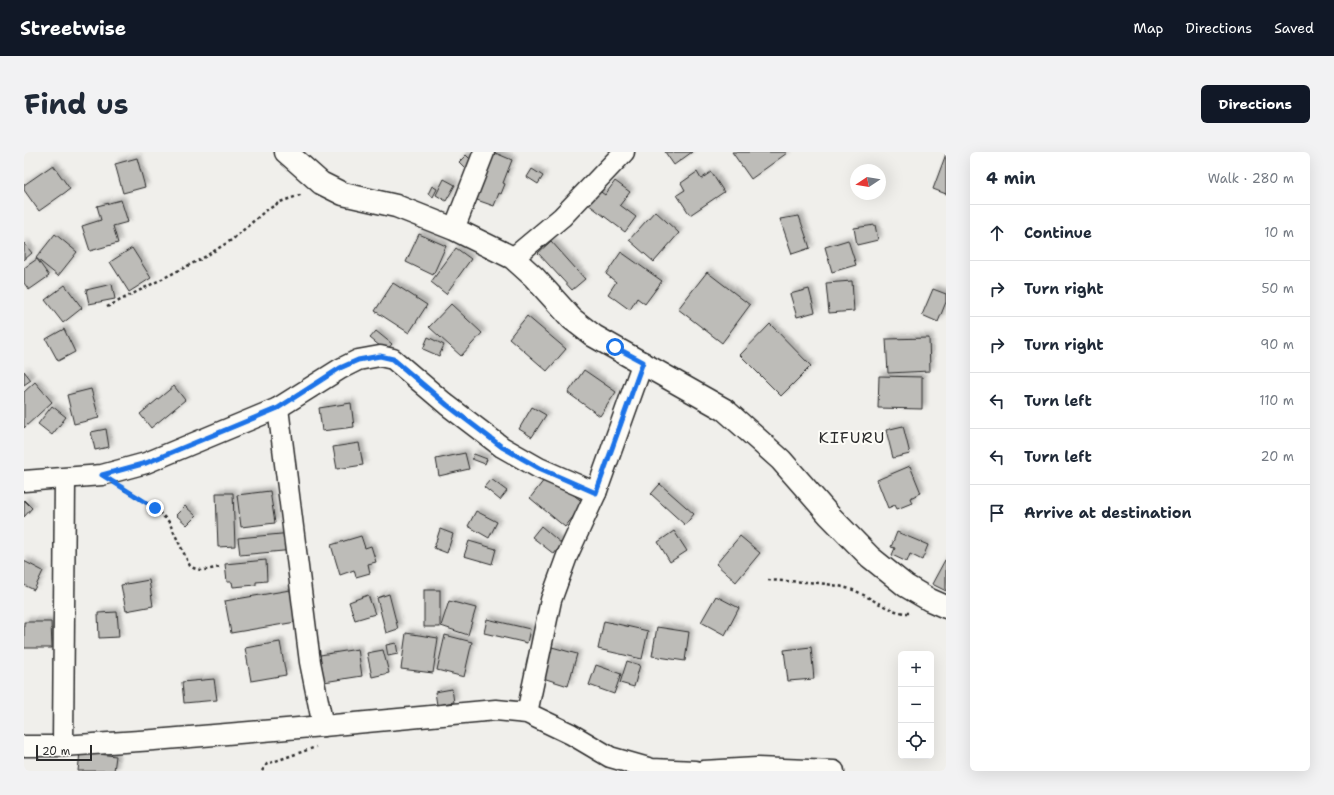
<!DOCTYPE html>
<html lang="en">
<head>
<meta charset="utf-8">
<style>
  body { margin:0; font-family:"Shantell Sans",sans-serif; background:#f2f2f3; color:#1f2937 }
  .controls { position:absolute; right:12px; bottom:12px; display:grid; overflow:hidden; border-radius:6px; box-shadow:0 4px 16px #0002 }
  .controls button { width:36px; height:36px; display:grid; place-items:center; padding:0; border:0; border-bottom:1px solid #e0e1e3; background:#fff; color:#1f2937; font:20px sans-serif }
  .compass { position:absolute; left:826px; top:12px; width:36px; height:36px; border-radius:50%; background:#fff; box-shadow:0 4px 16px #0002; rotate:258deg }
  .scale { position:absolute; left:12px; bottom:10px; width:56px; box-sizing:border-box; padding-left:4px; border:2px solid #2b2b2b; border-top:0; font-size:11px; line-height:14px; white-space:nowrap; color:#2b2b2b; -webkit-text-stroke:3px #fdfcf7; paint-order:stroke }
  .stop { position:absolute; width:12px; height:12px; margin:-9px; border:3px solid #1a73e8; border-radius:50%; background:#fff }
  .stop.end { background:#1a73e8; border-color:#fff; box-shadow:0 1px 4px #0008 }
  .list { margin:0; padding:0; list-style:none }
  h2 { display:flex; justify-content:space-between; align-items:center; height:52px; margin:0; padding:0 16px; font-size:17px }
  h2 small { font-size:13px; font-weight:400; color:#747a83 }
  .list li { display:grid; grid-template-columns:26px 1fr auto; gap:12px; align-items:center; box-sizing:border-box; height:56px; padding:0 16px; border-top:1px solid #e0e1e3 }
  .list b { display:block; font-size:15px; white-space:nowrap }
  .list em { font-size:13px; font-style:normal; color:#747a83 }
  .icon { flex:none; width:22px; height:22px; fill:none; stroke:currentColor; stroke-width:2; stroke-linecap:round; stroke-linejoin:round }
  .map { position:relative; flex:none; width:922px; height:619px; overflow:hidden; border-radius:6px }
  header { display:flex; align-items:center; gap:24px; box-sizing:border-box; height:56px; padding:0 20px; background:#111827; color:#fff }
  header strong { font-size:19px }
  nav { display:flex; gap:22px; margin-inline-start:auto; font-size:14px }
  .intro { display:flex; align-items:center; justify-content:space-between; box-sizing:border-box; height:96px; padding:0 24px }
  h1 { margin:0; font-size:28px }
  .button { padding:10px 18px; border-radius:6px; background:#111827; color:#fff; font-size:14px; font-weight:700 }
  main { display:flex; gap:24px; padding:0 24px }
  aside { flex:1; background:#fff; border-radius:6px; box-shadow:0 4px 16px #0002 }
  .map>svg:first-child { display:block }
  .building { fill:#bdbcb8; stroke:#2b2b2b; filter:url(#shadow) }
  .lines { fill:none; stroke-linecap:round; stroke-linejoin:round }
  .street-casing { stroke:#2b2b2b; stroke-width:23 }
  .secondary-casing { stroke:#2b2b2b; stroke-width:25 }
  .path { stroke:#2b2b2b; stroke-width:2.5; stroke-dasharray:3 3; stroke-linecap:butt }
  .street { stroke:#fdfcf7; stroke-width:20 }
  .secondary { stroke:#fdfcf7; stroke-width:22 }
  .route { stroke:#1a73e8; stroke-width:5 }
  .labels { text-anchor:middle; stroke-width:4; stroke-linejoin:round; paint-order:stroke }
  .quarter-label { font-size:16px; letter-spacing:1px; fill:#2b2b2b; stroke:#fdfcf7 }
</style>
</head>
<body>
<header>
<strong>Streetwise</strong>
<nav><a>Map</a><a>Directions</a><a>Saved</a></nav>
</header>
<div class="intro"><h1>Find us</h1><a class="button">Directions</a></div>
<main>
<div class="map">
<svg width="922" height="619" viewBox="0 0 922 619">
  <defs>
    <filter id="shadow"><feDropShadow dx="3.5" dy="-3.5" stdDeviation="2" flood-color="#0004"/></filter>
  </defs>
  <rect width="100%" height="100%" fill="#f0efeb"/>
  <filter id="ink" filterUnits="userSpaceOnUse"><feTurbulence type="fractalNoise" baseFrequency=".025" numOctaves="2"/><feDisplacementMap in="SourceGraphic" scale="8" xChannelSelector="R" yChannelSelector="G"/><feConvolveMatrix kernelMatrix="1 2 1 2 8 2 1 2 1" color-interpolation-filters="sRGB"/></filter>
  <g filter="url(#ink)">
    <g class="building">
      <path d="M469 0 488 8 479 31 481 32 477 42 475 41 470 54 447 46Z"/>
      <path d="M641 0H668L650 13Z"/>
      <path d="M708 0H762L763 1 727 27Z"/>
      <path d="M922 2V42L909 37Z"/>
      <path d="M442 3 448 9 441 16 435 10Z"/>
      <path d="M113 6 121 35 99 41 91 12Z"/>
      <path d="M29 13 46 37 15 59 0 38V33Z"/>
      <path d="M508 17 519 24 514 32 503 25Z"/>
      <path d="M673 20 677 27 687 20 700 40 666 63 653 43 661 38 657 31Z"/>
      <path d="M420 27 431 33 422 49 412 43Z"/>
      <path d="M591 29 606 40 596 53 612 65 601 80 564 52 574 38 581 43Z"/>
      <path d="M408 34 413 37 409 45 404 42Z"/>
      <path d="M97 48 104 70 89 74 94 91 66 99 58 74 77 68 73 54Z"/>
      <path d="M631 59 655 81 630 110 605 88Z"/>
      <path d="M775 64 786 96 768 102 756 67Z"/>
      <path d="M851 73 854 88 833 93 830 76Z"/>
      <path d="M31 82 53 100 34 124 12 106Z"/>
      <path d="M395 82 422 94 409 123 382 110Z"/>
      <path d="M824 88 832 113 808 120 801 95Z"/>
      <path d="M527 89 561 127 548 138 514 101Z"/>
      <path d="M0 91 8 101 0 108Z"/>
      <path d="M108 96 127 126 105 140 86 110Z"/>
      <path d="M432 96 447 107 422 142 407 130Z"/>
      <path d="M597 100 638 129 621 152 613 146 606 158 584 142 592 130 582 122Z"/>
      <path d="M13 107 25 124 5 138 0 131V116Z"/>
      <path d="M683 120 726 153 698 191 654 157Z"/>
      <path d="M828 129 830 159 805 161 802 131Z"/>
      <path d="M369 131 403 153 385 181 351 159Z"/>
      <path d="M88 132 91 147 65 152 62 138Z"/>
      <path d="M41 133 58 156 39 171 21 148Z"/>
      <path d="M785 137 791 160 773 165 766 142Z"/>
      <path d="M909 137 922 142V150L914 170 898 163Z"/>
      <path d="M427 152 458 181 437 204 405 175Z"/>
      <path d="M503 164 542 197 523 219 485 186Z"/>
      <path d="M746 172 787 214 757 244 716 203Z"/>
      <path d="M40 177 51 200 34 209 22 187Z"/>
      <path d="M352 179 368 192 362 199 346 186Z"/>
      <path d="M404 185 420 193 415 204 399 197Z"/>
      <path d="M905 186 906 219 864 221 862 187Z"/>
      <path d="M560 218 592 240 576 264 544 241Z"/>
      <path d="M0 219 7 228 0 233Z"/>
      <path d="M855 224 898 225V257L854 256Z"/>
      <path d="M11 230 28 250 0 276V240Z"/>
      <path d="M150 234 161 248 127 276 116 262Z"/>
      <path d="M67 237 75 266 50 272 43 243Z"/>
      <path d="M327 251 330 275 298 279 295 256Z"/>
      <path d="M28 254 42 265 28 283 14 272Z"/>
      <path d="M508 255 522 263 508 285 495 277Z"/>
      <path d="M879 274 886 302 869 306 862 278Z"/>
      <path d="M82 277 85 295 71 298 67 280Z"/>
      <path d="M335 291 339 313 313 317 309 295Z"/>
      <path d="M441 301 445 317 415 324 412 307Z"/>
      <path d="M450 302 463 307 461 312 448 307Z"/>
      <path d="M886 314 897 341 886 346 888 351 873 357 871 353 864 356 853 328Z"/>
      <path d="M524 323 560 351 541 375 506 346Z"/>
      <path d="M467 327 483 339 476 348 460 335Z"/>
      <path d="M636 332 670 362 661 373 627 342Z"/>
      <path d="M246 339 251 371 217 375 213 343Z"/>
      <path d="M192 341H209L211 394 194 395Z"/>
      <path d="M0 348 8 356 0 365Z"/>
      <path d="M161 354 172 364 163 373 152 363Z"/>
      <path d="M452 359 473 370 465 386 444 374Z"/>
      <path d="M517 374 538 392 530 402 508 385Z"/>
      <path d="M416 377 429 382 423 401 410 396Z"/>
      <path d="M650 379 663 399 646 410 634 390Z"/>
      <path d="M873 380 904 393 898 408 886 402 883 410 868 403 871 396 867 395Z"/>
      <path d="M268 381 270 398 216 403 214 386Z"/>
      <path d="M337 384 341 396 347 394 352 410 344 412 346 421 332 425 330 418 316 423 307 393Z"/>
      <path d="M716 384 736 401 712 430 692 412Z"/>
      <path d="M445 389 472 397 468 412 440 404Z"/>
      <path d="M242 408 243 429 232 430V433L209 435 208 430H203L201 412Z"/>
      <path d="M921 408H922V439L908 432Z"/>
      <path d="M0 409 19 419 10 438 0 433Z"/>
      <path d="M125 428 129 454 102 459 97 433Z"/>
      <path d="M266 438 272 470 207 481 201 449Z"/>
      <rect x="400" y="438" width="16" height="37"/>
      <path d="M365 442 374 477 362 481 353 446Z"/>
      <path d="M344 443 351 462 331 468 325 450Z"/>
      <path d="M692 444 715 456 701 483 677 470Z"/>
      <path d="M425 449 452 456 444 483 417 474Z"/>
      <path d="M93 460 95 485 75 486 74 461Z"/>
      <path d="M463 467 506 477 503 491 460 481Z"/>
      <path d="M580 469 624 479 618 507 574 497Z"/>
      <path d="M0 470H27L28 496H0Z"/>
      <path d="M633 475 665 480 661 509 628 504Z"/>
      <path d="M382 481 414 486 409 521 377 517Z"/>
      <path d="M421 483 448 490 440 525 413 518Z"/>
      <path d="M256 490 262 523 227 529 221 496Z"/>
      <path d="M372 491 374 502 364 504 362 493Z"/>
      <path d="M528 495 553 502 544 534 519 526Z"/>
      <path d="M787 495 790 527 764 529 760 498Z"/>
      <path d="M334 497 338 524 300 530 296 503Z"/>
      <path d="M359 498 365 521 348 525 343 501Z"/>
      <path d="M603 509 616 513 610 535 596 531Z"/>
      <path d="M572 513 597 522 590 542 565 533Z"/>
      <path d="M190 527 193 548 160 551 158 530Z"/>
      <path d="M428 537 430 550 413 553 411 540Z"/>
      <path d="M56 600 92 604 90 619H54Z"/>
    </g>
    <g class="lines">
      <defs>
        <g id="street">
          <path d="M430 77 460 0"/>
          <path d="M489 106 538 65 600 0"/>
          <path d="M254 256 286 510 299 574"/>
          <path d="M0 329 78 323 122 311 254 256 316 217 334 208 356 204 369 207 423 253 478 295 515 316 572 341"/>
          <path d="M503 561 527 448 543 404 572 341 619 210"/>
          <path d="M0 594H39L130 588 299 574 472 558 503 561 547 582 586 605 628 617 671 619"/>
          <path d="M39 594 41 327"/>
          <path d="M679 619 733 616 810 619"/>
        </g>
        <path id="secondary" d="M262 0 297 31 319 42 372 54 430 77 489 106 510 125 548 167 570 184 701 258 757 308 805 363 846 405 882 434 906 448 922 455"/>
      </defs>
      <use href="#street" class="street-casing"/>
      <use href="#secondary" class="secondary-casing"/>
      <g class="path">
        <path d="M83 155 179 106 209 87 240 60 256 50 279 42"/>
        <path d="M100 337 131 356 145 370 166 414C176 421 186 417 196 415"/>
        <path d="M744 428C770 430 800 429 826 437 845 443 865 462 886 461"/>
        <path d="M238 619 243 612 292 595"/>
      </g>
      <use href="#street" class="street"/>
      <use href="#secondary" class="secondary"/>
    </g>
  </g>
  <g class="lines" filter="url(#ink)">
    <path class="route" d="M131 356 78 323 122 311 254 256 316 216 334 208 356 204 369 207 423 253 478 295 515 316 572 341 619 210 591 195"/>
  </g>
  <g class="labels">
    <g class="quarter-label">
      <text x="828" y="291">KIFURU</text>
    </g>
  </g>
</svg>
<div class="controls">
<button>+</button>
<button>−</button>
<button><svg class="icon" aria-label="locate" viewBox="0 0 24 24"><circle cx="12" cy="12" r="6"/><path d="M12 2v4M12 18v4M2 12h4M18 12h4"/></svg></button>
</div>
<svg class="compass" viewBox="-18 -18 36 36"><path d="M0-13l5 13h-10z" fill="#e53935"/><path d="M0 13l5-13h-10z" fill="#747a83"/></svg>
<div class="scale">20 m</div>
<div class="stop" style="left:591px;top:195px"></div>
<div class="stop end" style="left:131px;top:356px"></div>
</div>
<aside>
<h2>4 min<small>Walk · 280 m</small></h2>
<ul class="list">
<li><svg class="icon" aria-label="ahead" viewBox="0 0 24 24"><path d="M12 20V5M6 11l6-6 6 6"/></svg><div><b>Continue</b></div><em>10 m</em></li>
<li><svg class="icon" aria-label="right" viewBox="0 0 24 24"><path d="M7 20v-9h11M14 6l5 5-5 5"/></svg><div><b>Turn right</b></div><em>50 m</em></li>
<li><svg class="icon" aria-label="right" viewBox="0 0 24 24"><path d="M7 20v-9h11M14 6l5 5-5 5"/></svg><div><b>Turn right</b></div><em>90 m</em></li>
<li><svg class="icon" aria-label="left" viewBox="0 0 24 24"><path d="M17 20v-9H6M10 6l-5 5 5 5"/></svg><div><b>Turn left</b></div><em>110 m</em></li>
<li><svg class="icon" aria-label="left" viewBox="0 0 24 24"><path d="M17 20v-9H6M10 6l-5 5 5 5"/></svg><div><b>Turn left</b></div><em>20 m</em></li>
<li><svg class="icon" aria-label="arrive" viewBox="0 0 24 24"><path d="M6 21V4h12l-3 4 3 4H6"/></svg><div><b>Arrive at destination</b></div></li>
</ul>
</aside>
</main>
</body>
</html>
